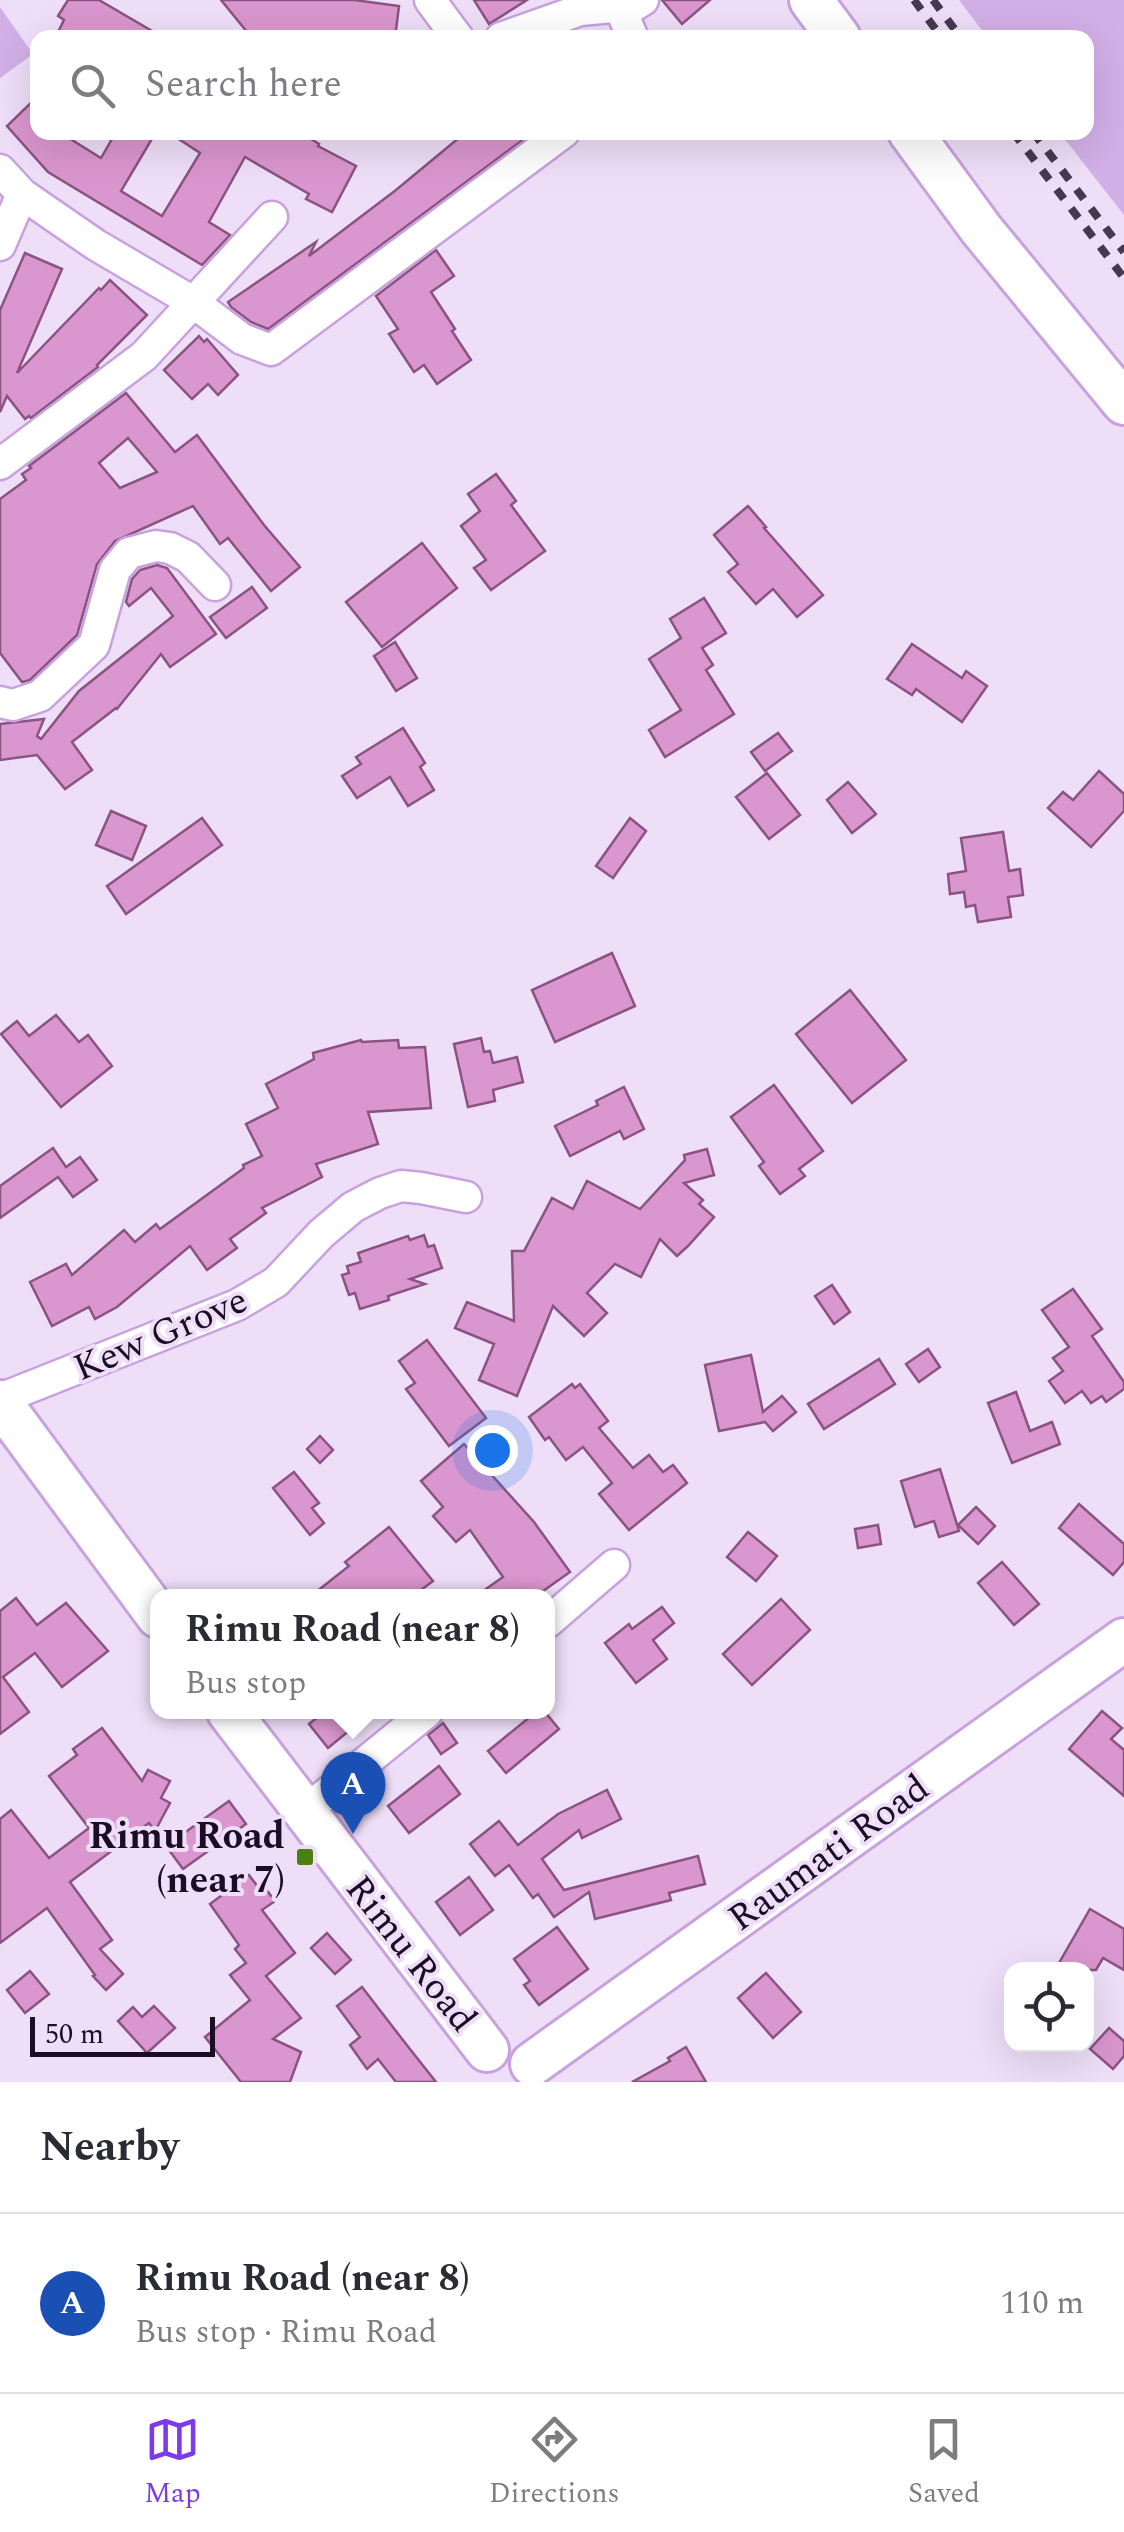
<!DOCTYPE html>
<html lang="en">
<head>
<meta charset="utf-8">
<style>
  body { margin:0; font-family:Spectral,serif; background:#f7f7f7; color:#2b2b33 }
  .controls { position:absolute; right:30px; bottom:30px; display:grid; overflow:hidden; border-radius:20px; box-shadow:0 10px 40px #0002 }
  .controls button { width:90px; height:90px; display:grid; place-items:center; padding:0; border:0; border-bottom:2px solid #e1e1e2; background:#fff; color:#2b2b33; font:50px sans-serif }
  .scale { position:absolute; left:30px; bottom:25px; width:185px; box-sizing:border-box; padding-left:10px; border:5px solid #1c0d24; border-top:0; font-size:28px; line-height:35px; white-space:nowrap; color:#1c0d24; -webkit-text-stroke:8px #eedef8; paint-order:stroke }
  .you { position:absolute; left:492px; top:1450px; width:35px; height:35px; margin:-25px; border:8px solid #fff; border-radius:50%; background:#1a73e8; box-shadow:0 0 0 15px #1a73e833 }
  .badge { display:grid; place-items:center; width:65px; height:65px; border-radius:50%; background:#7c3aed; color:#fff; font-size:32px; font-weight:700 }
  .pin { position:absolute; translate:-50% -82px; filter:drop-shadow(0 2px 5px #0008) }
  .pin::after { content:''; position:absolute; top:52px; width:35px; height:30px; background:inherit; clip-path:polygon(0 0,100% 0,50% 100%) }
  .popup { position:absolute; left:150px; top:1589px; width:405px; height:130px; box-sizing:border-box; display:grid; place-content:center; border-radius:20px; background:#fff; filter:drop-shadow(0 2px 8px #0005); font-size:32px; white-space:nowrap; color:#7c7c81 }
  .popup b { font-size:38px; color:#2b2b33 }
  .popup::after { content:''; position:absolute; left:50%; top:100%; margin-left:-20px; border:20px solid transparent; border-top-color:#fff }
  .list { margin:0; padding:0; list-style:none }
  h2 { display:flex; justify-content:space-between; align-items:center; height:130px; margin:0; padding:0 40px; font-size:42px }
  h2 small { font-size:32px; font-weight:400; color:#7c7c81 }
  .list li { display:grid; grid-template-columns:65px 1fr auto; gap:30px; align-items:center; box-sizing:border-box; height:180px; padding:0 40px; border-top:2px solid #e1e1e2 }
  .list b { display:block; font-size:38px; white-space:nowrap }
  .list p { margin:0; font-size:32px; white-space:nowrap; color:#7c7c81 }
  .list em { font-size:32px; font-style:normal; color:#7c7c81 }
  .icon { flex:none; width:55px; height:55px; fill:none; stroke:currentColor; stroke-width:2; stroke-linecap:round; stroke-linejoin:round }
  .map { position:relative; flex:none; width:1124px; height:2082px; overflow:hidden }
  .search { position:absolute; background:#fff; box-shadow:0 10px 40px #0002; left:30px; right:30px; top:30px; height:110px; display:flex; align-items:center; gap:25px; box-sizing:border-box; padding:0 35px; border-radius:20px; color:#7c7c81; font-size:38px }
  .sheet { height:310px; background:#fff }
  nav { display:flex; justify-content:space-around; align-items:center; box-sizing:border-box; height:140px; border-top:2px solid #e1e1e2; background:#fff; font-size:28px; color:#7c7c81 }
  nav a { display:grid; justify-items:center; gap:5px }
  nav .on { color:#7c3aed }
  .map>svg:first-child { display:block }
  .green { fill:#d2afe7 }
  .building { fill:#da96ce; stroke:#8a5381; stroke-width:2.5; fill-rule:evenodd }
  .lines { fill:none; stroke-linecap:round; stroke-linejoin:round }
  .street-casing { stroke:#c8a1df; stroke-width:35 }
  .secondary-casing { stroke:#c8a1df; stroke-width:48 }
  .street { stroke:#fff; stroke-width:30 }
  .secondary { stroke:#fff; stroke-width:42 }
  .rail { stroke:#473850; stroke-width:8; stroke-dasharray:12 12; stroke-linecap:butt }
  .poi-dot { fill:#4b7f13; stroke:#eedef8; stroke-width:4 }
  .labels { text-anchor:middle; stroke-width:8; stroke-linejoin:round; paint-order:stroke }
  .street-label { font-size:38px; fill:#1c0d24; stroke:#eedef8 }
  .poi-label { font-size:38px; font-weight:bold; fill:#1c0d24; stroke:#eedef8; text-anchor:end }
</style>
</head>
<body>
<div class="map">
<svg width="1124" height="2082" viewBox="0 0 1124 2082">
  <rect width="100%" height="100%" fill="#eedef8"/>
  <g class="green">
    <path d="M959 0H1124V215L1060 133 1086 132V38L987 37Z"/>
    <path d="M0 7 33 54 0 78Z"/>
  </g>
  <g class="building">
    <path d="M68 0H99L164 38H55L64 20 58 16Z"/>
    <path d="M221 0H354L399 6 395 38H252Z"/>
    <path d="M474 0H527L489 24Z"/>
    <path d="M662 0H710L682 24Z"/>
    <path d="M38 96V132H64L69 138 101 158 116 132H156L121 191 162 216 200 153 168 132H300L319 144 318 146 356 166 332 212 306 199 309 194 245 157 209 222 230 235 202 265 48 172 7 126Z"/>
    <path d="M466 132H520L524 139 268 329 251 322 231 307 228 302 316 242 309 256 396 190Z"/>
    <path d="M436 250 454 276 431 292 455 329 452 331 471 360 437 384 424 365 414 372 389 334 398 329 376 296Z"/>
    <path d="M25 253 62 269 17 373 99 288 101 290 110 280 147 315 97 365 98 367 31 418 29 416 25 419 7 396 0 412V310Z"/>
    <path d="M199 336 204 342 207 339 238 375 218 395 208 384 192 399 164 370Z"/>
    <path d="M126 393 175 452 197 435 264 525 300 567 271 591 228 538 220 544 193 506 115 541 97 564 77 635 30 680 22 682 0 653V499L26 480 22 474 31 468 29 466ZM128 438 157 472 120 488 99 463Z"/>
    <path d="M496 474 516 501 511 505 545 551 491 590 474 568 486 560 461 526 480 511 468 494Z"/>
    <path d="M748 506 766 527 764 528 823 595 797 617 773 589 756 604 728 572 738 564 714 535Z"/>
    <path d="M422 543 457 588 382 647 346 602Z"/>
    <path d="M157 565 167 568 216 634 170 667 161 654 117 709 116 708 72 742 92 770 65 789 37 755 0 760V724L44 719 37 736 41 739 79 691 173 616 151 588 129 606 126 602 132 579 140 570Z"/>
    <path d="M252 587 267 608 226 638 210 617Z"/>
    <path d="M704 598 726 633 702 648 713 665 706 670 734 714 665 757 649 730 681 710 649 659 681 638 670 619Z"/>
    <path d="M395 642 417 678 396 691 374 656Z"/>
    <path d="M912 644 962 678 966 671 987 686 962 722 916 689 912 695 887 679Z"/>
    <path d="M403 728 425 763 420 767 434 790 408 806 390 777 357 798 342 776 361 764 356 757Z"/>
    <path d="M778 733 792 751 765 771 751 752Z"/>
    <path d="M1099 771 1124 794V811L1091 847 1048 808 1063 792 1073 800Z"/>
    <path d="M767 773 800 815 769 839 736 797Z"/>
    <path d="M848 782 876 814 852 833 827 800Z"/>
    <path d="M111 811 146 826 132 860 96 845Z"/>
    <path d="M202 818 222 845 126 914 107 886Z"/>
    <path d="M630 818 646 831 613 878 596 866Z"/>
    <path d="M1003 832 1009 871 1020 869 1023 895 1008 897 1011 917 978 922 975 905 966 907 964 892 950 894 948 874 966 871 961 838Z"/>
    <path d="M612 953 635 1006 555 1042 532 990Z"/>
    <path d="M850 990 906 1060 852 1103 796 1034Z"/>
    <path d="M56 1015 79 1042 88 1035 112 1066 61 1107 1 1034 17 1021 29 1036Z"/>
    <path d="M481 1038 484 1052 490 1051 493 1063 517 1057 523 1082 493 1090 495 1101 468 1107 454 1044Z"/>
    <path d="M361 1040 362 1042 398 1040 399 1048 425 1047 431 1108 368 1112 378 1144 316 1164 322 1177 262 1208 266 1213 230 1239 237 1248 207 1270 190 1246 117 1307 95 1319 89 1307 52 1326 30 1282 66 1264 72 1275 124 1230 135 1242 156 1224 160 1229 244 1168 243 1165 262 1156 246 1124 278 1108 266 1084 314 1059 313 1053Z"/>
    <path d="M774 1085 823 1151 799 1169 805 1176 780 1194 759 1166 764 1162 731 1117Z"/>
    <path d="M624 1087 644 1129 624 1139 620 1131 570 1156 555 1126 598 1105 596 1101Z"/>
    <path d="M53 1148 66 1167 80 1157 97 1180 73 1197 58 1177 0 1218V1186Z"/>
    <path d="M707 1149 714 1175 684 1183 703 1200 699 1204 714 1217 688 1246 677 1256 660 1239 641 1277 615 1264 587 1293 607 1313 584 1336 553 1306 517 1396 479 1380 494 1344 455 1328 467 1302 514 1321 512 1251H524L552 1198 573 1209 587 1181 640 1209 685 1160 684 1155Z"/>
    <path d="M424 1235 428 1247 434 1245 442 1268 410 1279 425 1284 388 1296 389 1300 360 1309 355 1293 349 1295 342 1275 349 1273 347 1266 361 1262 358 1253 408 1236 410 1240Z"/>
    <path d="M832 1285 850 1312 834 1324 815 1296Z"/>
    <path d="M1073 1289 1102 1329 1092 1336 1124 1382V1389L1106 1402 1102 1396 1091 1403 1082 1391 1065 1403 1049 1381 1063 1371 1053 1358 1069 1347 1042 1310Z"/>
    <path d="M427 1340 486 1418 449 1446 406 1389 415 1383 399 1361Z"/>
    <path d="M928 1349 940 1367 919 1382 906 1364Z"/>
    <path d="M751 1355 763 1412 782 1396 796 1412 773 1431 765 1422 719 1431 705 1365Z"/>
    <path d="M879 1359 895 1384 824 1429 808 1404Z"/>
    <path d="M572 1384 575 1388 580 1384 608 1421 599 1428 633 1468 649 1455 663 1472 673 1465 687 1483 629 1530 599 1494 612 1483 583 1447 566 1460 549 1437 545 1440 529 1417Z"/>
    <path d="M1016 1392 1030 1431 1052 1422 1060 1444 1012 1463 988 1403Z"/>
    <path d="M320 1436 333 1450 320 1463 307 1449Z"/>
    <path d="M464 1444 534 1522 570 1572 536 1596H476L503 1577 470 1530 456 1542 433 1516 443 1507 421 1481Z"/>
    <path d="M940 1469 959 1531 939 1537 934 1521 915 1527 901 1481Z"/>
    <path d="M294 1472 319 1503 312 1508 324 1523 310 1535 273 1488Z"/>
    <path d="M1079 1504 1124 1544V1562L1113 1575 1059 1528Z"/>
    <path d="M976 1507 995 1526 978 1544 958 1525Z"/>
    <path d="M878 1525 881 1544 858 1548 855 1529Z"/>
    <path d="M389 1527 433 1581 413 1596H311L349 1566 345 1562Z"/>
    <path d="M748 1532 777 1556 756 1581 727 1557Z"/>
    <path d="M1002 1562 1039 1604 1014 1625 978 1583Z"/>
    <path d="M16 1598 37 1625 66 1603 108 1651 62 1687 35 1653 3 1677 29 1712 0 1734V1611Z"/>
    <path d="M781 1599 810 1630 752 1685 723 1654Z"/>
    <path d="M662 1607 674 1623 653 1640 667 1659 636 1683 605 1643 629 1624 632 1629Z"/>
    <path d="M1102 1711 1122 1728 1111 1739 1124 1750V1796L1069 1749Z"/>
    <path d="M324 1712H372L328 1748 309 1724Z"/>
    <path d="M536 1712H545L559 1729 506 1773 488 1751Z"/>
    <path d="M443 1723 457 1743 441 1754 428 1735Z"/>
    <path d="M102 1728 142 1781 148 1770 170 1781 161 1798 170 1803 155 1831 149 1823 70 1882 112 1940 100 1949 123 1974 106 1990 93 1976 95 1975 47 1908 0 1943V1819L11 1810 49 1858 89 1828 49 1776 77 1755 73 1749Z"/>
    <path d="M439 1766 460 1794 409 1833 388 1806Z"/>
    <path d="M607 1790 621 1819 582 1838 579 1830 542 1859 564 1890 698 1856 705 1884 669 1893 671 1900 595 1919 589 1892 554 1917 538 1894 533 1898 509 1865 495 1876 470 1844 499 1821 518 1845 558 1814Z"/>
    <path d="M229 1801 246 1824 183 1869 166 1846Z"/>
    <path d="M249 1875 258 1887 262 1884 275 1901 262 1910 295 1953 266 1976 301 2018 273 2039 301 2052 290 2082H241L205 2037 250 2000 230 1975 246 1963 235 1949 239 1945 210 1904Z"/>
    <path d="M469 1877 493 1910 460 1935 436 1902Z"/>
    <path d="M1090 1909 1124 1929V1970L1103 1958 1096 1970H1055Z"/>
    <path d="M557 1927 588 1969 539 2005 524 1985 530 1981 514 1959Z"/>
    <path d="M327 1933 351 1960 335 1974 311 1948Z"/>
    <path d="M30 1971 49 1994 25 2013 7 1990Z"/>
    <path d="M766 1973 801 2012 773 2038 738 1998Z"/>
    <path d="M362 1987 406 2044 436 2082H396L378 2059 367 2069 350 2045 360 2037 337 2006Z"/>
    <path d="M154 2006 175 2028 147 2053 118 2021 133 2007 142 2017Z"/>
    <path d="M1109 2028 1124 2041V2056L1113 2069 1090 2049Z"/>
    <path d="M686 2047 706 2082H632L670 2061 668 2058Z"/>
  </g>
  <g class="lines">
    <defs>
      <g id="street">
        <path d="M430 0 458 38"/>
        <path d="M620 8 633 38"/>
        <path d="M501 38 580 10 635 5 643 0"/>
        <path d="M0 170 22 194 96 245 193 302 242 339 271 350 564 132"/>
        <path d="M0 245 22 194"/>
        <path d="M0 464 144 356 272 217"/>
        <path d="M0 702 13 705 40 696 94 645 115 570 129 553 156 546 170 548 188 557 215 585"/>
        <path d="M0 1399 237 1305 276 1282 321 1234 353 1207 380 1193 401 1186 421 1188 466 1197"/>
        <path d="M548 1622 614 1565"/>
        <path d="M304 1812 427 1712"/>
      </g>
      <g id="secondary">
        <path d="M811 0 839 38"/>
        <path d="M910 132 981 229 1124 403"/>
        <path d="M0 1402 158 1616"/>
        <path d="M229 1712 487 2050"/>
        <path d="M532 2064 1124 1640"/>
      </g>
    </defs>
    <use href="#street" class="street-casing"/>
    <use href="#secondary" class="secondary-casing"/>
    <use href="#street" class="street"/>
    <use href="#secondary" class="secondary"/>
    <g class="rail">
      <path d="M914 0 942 38"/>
      <path d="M933 0 961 38"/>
      <path d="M1013 132 1124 278"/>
      <path d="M1033 132 1124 252"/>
    </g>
  </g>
  <rect class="poi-dot" x="295" y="1847" width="20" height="20" rx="5"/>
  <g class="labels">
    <g class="street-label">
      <text transform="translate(160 1333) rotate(-23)" y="13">Kew Grove</text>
      <text transform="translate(828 1852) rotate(-36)" y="13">Raumati Road</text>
      <text transform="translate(412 1953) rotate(52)" y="13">Rimu Road</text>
    </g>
    <g class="poi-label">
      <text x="285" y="1848">Rimu Road<tspan x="285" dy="44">(near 7)</tspan></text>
    </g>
  </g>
</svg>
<div class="controls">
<button><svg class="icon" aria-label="locate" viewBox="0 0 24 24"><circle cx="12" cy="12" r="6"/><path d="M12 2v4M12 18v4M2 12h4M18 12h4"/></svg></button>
</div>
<div class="scale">50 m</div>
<div class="you"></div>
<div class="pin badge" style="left:353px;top:1834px;background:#1a4fb4">A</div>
<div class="popup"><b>Rimu Road (near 8)</b>Bus stop</div>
<div class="search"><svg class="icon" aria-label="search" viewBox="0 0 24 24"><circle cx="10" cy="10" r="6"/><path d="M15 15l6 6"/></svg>Search here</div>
</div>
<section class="sheet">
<h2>Nearby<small></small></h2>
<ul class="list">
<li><span class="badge" style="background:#1a4fb4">A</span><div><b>Rimu Road (near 8)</b><p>Bus stop · Rimu Road</p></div><em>110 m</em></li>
</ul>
</section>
<nav>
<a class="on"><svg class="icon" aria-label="map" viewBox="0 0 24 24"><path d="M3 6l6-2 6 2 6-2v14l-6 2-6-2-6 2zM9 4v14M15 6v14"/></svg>Map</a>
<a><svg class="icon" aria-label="directions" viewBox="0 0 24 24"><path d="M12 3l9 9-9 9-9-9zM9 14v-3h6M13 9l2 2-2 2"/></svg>Directions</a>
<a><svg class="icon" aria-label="saved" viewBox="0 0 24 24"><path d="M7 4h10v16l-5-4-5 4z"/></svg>Saved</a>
</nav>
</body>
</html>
